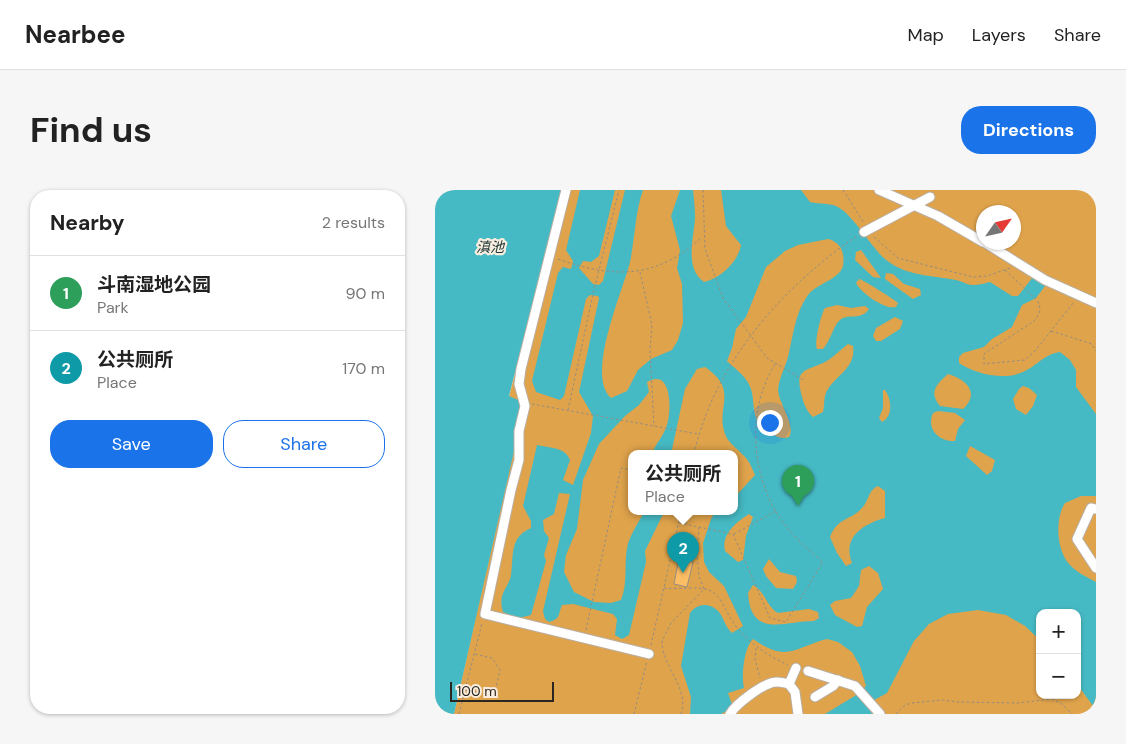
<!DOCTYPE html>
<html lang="en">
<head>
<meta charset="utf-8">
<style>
  body { margin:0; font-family:"DM Sans","Noto Sans SC",sans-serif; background:#f6f6f6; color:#222 }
  .controls { position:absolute; right:15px; bottom:15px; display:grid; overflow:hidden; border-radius:10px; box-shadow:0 1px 4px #0004 }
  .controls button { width:45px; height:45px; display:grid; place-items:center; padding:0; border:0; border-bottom:1px solid #e0e0e0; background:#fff; color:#222; font:25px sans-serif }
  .compass { position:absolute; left:541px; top:15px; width:45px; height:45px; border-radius:50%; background:#fff; box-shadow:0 1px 4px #0004; rotate:56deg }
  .scale { position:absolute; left:15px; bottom:12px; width:104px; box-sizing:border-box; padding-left:5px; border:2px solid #2a2621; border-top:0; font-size:14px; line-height:18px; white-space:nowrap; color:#2a2621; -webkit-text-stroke:4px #f8eddf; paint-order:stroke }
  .you { position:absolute; left:334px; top:232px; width:18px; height:18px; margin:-12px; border:4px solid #fff; border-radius:50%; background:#1a73e8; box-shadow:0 0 0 8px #1a73e833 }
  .badge { display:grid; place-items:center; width:32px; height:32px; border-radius:50%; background:#1a73e8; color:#fff; font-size:16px; font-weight:700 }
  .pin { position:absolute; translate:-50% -41px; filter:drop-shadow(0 1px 2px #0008) }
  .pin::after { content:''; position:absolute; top:26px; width:18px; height:15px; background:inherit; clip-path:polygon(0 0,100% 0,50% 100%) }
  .popup { position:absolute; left:193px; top:260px; width:110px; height:65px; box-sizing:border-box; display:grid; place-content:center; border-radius:10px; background:#fff; filter:drop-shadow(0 1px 4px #0005); font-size:16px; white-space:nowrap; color:#767676 }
  .popup b { font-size:19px; color:#222 }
  .popup::after { content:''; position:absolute; left:50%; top:100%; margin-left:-10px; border:10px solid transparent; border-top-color:#fff }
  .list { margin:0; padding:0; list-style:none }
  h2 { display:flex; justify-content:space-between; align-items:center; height:65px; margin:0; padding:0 20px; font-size:21px }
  h2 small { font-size:16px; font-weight:400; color:#767676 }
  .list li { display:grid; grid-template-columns:32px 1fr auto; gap:15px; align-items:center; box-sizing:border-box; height:75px; padding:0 20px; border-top:1px solid #e0e0e0 }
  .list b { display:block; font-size:19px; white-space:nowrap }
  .list p { margin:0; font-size:16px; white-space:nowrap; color:#767676 }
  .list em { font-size:16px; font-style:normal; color:#767676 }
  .actions { display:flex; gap:10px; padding:15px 20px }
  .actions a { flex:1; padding:11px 0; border:1px solid #1a73e8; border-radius:20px; text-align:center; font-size:18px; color:#1a73e8 }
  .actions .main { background:#1a73e8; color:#fff }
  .map { position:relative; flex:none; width:661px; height:524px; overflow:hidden; border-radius:20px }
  header { display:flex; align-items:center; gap:30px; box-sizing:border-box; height:70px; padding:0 25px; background:#fff; border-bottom:1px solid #e0e0e0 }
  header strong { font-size:24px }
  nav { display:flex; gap:28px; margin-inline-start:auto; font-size:18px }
  .intro { display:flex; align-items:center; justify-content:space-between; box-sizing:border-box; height:120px; padding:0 30px }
  h1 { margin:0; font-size:35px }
  .button { padding:12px 22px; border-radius:20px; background:#1a73e8; color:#fff; font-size:18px; font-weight:700 }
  main { display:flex; gap:30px; padding:0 30px }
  aside { flex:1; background:#fff; border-radius:20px; box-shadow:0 1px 4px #0004 }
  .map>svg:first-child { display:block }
  .green { fill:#dfa34b; fill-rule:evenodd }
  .water { fill:#46bac4; fill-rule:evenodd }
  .building { fill:#fcbe64; stroke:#978d81 }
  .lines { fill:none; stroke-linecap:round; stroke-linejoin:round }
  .minor-casing { stroke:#b9aea1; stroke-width:11 }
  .path { stroke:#948c82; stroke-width:1; stroke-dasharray:2.5 2.5; stroke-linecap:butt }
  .minor { stroke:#fff; stroke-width:9 }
  .labels { text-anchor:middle; stroke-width:4.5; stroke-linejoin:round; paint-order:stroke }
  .water-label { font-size:14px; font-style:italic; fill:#1c3537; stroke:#f8eddf }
</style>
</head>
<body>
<header>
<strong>Nearbee</strong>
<nav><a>Map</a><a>Layers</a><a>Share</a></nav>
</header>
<div class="intro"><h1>Find us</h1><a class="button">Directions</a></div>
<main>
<aside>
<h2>Nearby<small>2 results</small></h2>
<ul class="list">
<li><span class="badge" style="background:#2e9e5b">1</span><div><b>斗南湿地公园</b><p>Park</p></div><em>90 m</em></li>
<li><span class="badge" style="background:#0f9aa8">2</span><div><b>公共厕所</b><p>Place</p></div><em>170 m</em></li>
</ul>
<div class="actions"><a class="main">Save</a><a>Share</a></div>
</aside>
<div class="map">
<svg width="661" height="524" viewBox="0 0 661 524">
  <rect width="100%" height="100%" fill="#eae0d2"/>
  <path class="green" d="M126 0H661V524H19L89 213 74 207ZM548 22H578V52H548ZM197 264H299V322H197ZM605 423H642V505H605Z"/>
  <g class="water">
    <path d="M0 0H126L74 206 90 213 19 524H0Z"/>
    <path d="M145 0H180L164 66 156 72 148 71 144 78 158 94 164 95 168 91 190 0H208C200 23 200 48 195 72 188 101 150 185 176 208L192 201 203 180 216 169 237 160 243 150 248 133 247 94 242 78 245 60 236 26 245 0H258C259 9 260 19 260 28 259 48 249 78 269 92 286 88 303 72 306 55L291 36 286 0H366L375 12C382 14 390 13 398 15 415 19 434 55 450 69 469 85 491 85 515 89 536 92 529 99 555 92L577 106H583L598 87 610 96 601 108 587 115 577 137 557 149 549 157 528 163 524 167V173C541 184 568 191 588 182 602 176 609 164 625 162L635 170 641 180V197L661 224V306H646L630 313C620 328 621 359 634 374 641 382 652 387 661 392V520L642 494V423H605V450L590 436 571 425 543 420 513 424 494 434 479 451 452 503 432 514 437 524H390L423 504 431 496 425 476 417 462 403 452 392 449C358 458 352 473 318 449 309 457 306 486 309 498L293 503 298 517 286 524H255L256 507 246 476 255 423C262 413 275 412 284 422 289 428 290 437 297 443L308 436 289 396 274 382 269 372 268 353 276 329 280 322H299V308L320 285C317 278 314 270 308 265 302 258 293 253 290 244 280 216 305 201 270 177L262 179 250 199 236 264H217C220 255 226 249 230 240 237 228 239 176 212 192L214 202 204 215 190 226 164 254 148 290 142 339 131 365 129 382 139 402 159 412 176 413 186 410C193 393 189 375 192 358 194 346 204 332 209 322H229L210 361 211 372 194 445 187 449 180 445 182 429 178 424 138 414 127 415C123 424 126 429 114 432L110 429 108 421 135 304 124 303 119 324 108 330 109 341 114 348 109 365 111 371 96 425 84 428 68 422C62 403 74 398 76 385 79 365 74 348 96 338V331L88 316 102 255C115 258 130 257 135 270L128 290 138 295 156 243 158 226 144 202 164 108 163 106 155 105 151 109 129 206 125 210 101 202 97 191 123 83 128 77 136 79 138 71 131 60ZM393 49C406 52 410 63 408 76 405 89 381 94 373 105 360 123 358 146 353 167 350 178 344 188 343 200 344 215 361 234 354 247 347 249 344 248 339 245 309 231 325 210 312 191 308 184 298 177 292 171L297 158 301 139 311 127 331 77 350 61 363 55ZM426 60 446 88 438 87 420 70 421 62ZM451 83 458 84 469 94 485 99 486 105 478 109 450 89ZM424 89C427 89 460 110 463 113L461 117C450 120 426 103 421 93ZM402 115 416 118 430 116 434 119C426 131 413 123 405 130 398 136 396 150 388 159H382C379 153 386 124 390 118ZM460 127 468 131 465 139 446 151H441L438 146 441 138ZM413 154 418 156C421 177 403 184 393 199 388 206 390 214 388 222L378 227C372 222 369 214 367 207 360 180 367 182 388 173 397 169 405 160 413 154ZM513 184C530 189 546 202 528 219L505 216C493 202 502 194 513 184ZM588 196 594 198 602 205 598 216 591 225 581 219 578 209 584 199ZM448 200H450C457 210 458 226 447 232L444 228 448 218ZM503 221 520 223 530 230 523 239 520 251C504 252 491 239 498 223ZM535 256 560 270 557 281 552 285 531 266ZM443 296 450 301V328C428 334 407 347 417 373L411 376 402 363 395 347C403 327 415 331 427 318 434 311 433 300 443 296ZM314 324 318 327 311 346 308 370 303 372 290 361C286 345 301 332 314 324ZM334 369 345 382 361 386 362 392 358 399 341 398 331 386 328 379ZM434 376 443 383 448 399 432 417 427 436 422 437 400 425 395 415 400 411 416 408 424 396 426 380ZM318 395C330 401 331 416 343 423L374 419 383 422 384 428 379 431C349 431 316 449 313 403Z"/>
  </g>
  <path class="building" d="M244 368 258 372 252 397 239 394Z"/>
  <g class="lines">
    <defs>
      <g id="minor">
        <path d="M131 0 86 179 84 194 90 216 84 241V270L76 300 50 424 214 464"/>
        <path d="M444 0 503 26 548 52"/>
        <path d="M429 42 495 7"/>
        <path d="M549 52 610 90 661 113"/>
        <path d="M661 319 656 318 642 349 661 378"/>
        <path d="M373 481 420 496 445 524"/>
        <path d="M354 494 361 478"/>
        <path d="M380 507 398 496 403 490"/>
        <path d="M295 524C301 514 329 492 342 492 345 492 350 493 354 494L360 502 363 524"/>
      </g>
    </defs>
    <use href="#minor" class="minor-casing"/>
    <g class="path">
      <path d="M268 0 270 59 288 108 332 168 370 191"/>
      <path d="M408 0 429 33"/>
      <path d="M439 47 463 68 538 87 552 86 575 78"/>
      <path d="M123 69C179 89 222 89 267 47"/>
      <path d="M570 80 602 110C607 118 605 124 599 131L549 164V174L590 170 600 161 639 112"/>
      <path d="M205 82 217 135 215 160 219 236"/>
      <path d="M616 141 657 154 661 161"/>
      <path d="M97 214 263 244"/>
      <path d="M133 220 158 104 184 0"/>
      <path d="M259 264C279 174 347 97 422 46"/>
      <path d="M244 333 298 344 335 428 351 432 388 372C370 357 353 342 341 322 315 277 313 217 340 174"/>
      <path d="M251 334 254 322"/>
      <path d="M299 344 341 321"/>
      <path d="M229 398C243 400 264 395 276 401 287 407 290 420 296 429 309 450 331 465 353 475"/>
      <path d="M151 440 186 278 197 280"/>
      <path d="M216 455 246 322"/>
      <path d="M321 458 320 469 325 488"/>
      <path d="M30 500 49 504 61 497 65 480 57 468 39 464"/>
      <path d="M24 524 47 433"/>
      <path d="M199 524 212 471"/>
      <path d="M246 524C255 498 227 478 227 451L236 433 269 399 264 386 262 365 264 337"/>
      <path d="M461 524 470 515 477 513 508 510 523 512 583 513 617 509 627 514 637 524"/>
    </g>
    <use href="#minor" class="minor"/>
  </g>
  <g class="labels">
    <g class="water-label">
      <text x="55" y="62">滇池</text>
    </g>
  </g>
</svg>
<div class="controls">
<button>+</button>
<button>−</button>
</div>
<svg class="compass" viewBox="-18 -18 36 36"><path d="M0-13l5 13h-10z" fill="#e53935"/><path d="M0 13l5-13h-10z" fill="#767676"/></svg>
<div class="scale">100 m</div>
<div class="you"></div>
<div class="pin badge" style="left:363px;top:316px;background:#2e9e5b">1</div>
<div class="pin badge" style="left:248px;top:383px;background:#0f9aa8">2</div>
<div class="popup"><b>公共厕所</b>Place</div>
</div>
</main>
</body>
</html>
